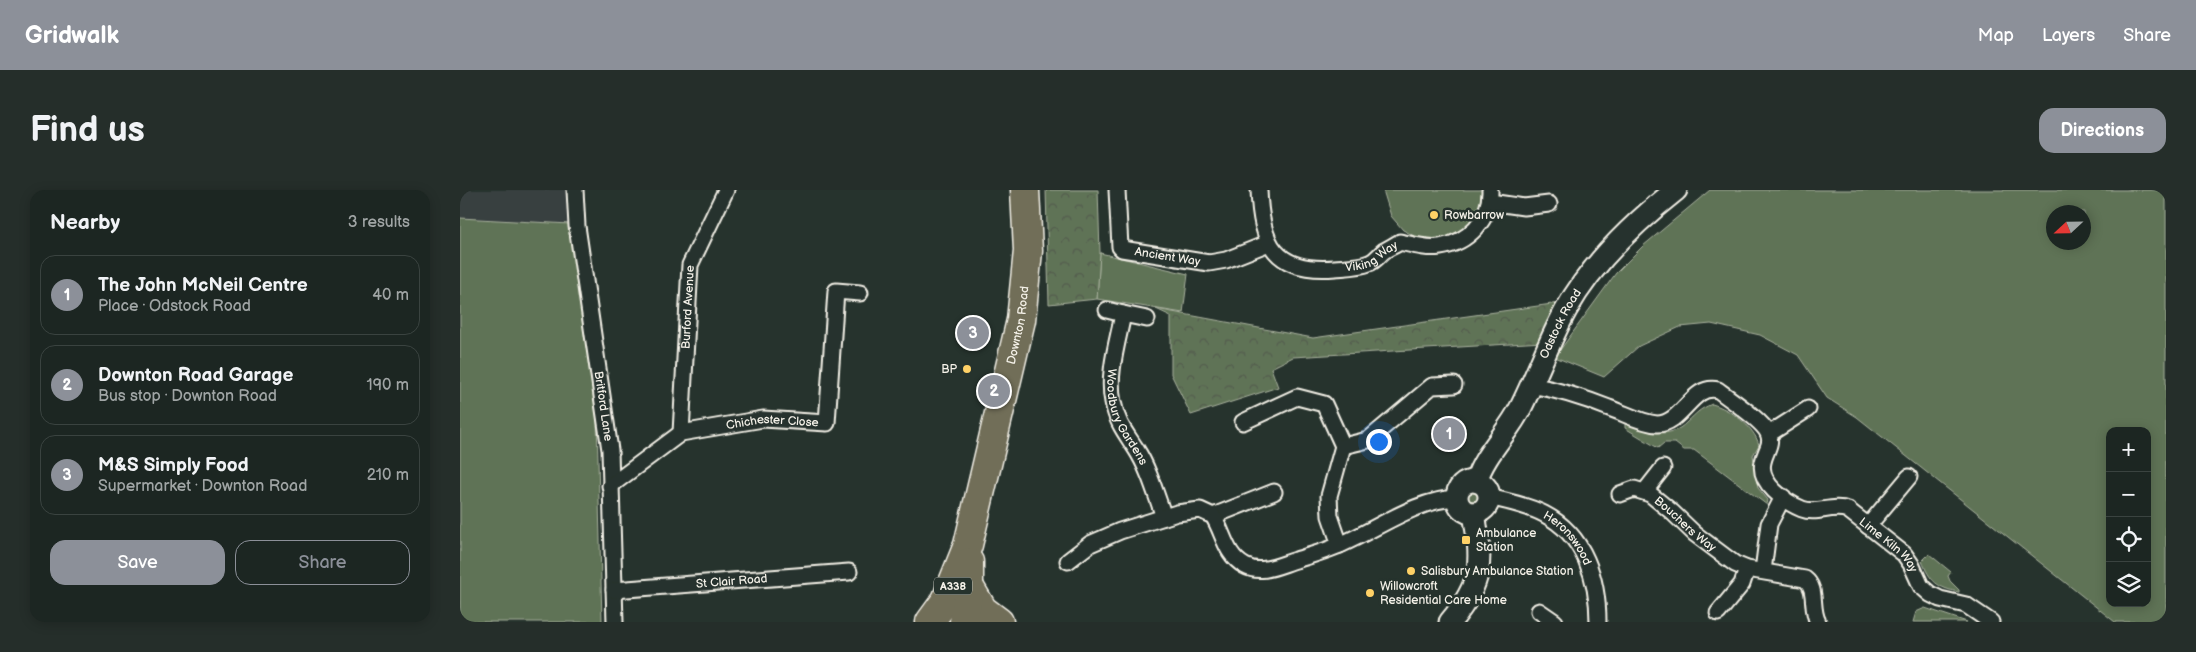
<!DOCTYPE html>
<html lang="en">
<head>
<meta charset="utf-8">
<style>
  body { margin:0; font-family:"Balsamiq Sans",sans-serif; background:#252e2a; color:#f1f3f6 }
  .controls { position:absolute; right:15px; bottom:15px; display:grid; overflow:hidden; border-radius:10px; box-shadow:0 2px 12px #0003 }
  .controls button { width:45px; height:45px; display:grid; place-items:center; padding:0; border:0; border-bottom:1px solid #3a4340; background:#1c2622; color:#f1f3f6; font:25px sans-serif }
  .compass { position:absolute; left:1586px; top:15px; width:45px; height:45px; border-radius:50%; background:#1c2622; box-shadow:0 2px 12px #0003; rotate:248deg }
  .you { position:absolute; left:918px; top:251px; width:18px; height:18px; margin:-12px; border:4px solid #fff; border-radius:50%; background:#1a73e8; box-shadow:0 0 0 8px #1a73e833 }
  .badge { display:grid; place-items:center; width:32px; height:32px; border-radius:50%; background:#8c9099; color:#fff; font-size:16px; font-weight:700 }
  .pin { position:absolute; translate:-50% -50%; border:2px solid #fff; box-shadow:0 1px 5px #0006 }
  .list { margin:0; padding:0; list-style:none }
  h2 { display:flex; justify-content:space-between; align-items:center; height:65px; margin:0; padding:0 20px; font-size:21px }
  h2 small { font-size:16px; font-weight:400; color:#a0a5a5 }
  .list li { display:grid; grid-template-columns:32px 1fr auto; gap:15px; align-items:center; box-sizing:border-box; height:80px; margin:0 10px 10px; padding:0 10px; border:1px solid #3a4340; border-radius:15px }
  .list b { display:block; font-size:19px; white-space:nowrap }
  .list p { margin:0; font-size:16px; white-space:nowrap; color:#a0a5a5 }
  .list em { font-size:16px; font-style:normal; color:#a0a5a5 }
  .actions { display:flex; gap:10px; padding:15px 20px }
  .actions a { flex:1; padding:11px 0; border:1px solid #8c9099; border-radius:15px; text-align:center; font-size:18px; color:#8c9099 }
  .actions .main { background:#8c9099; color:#fff }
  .icon { flex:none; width:28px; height:28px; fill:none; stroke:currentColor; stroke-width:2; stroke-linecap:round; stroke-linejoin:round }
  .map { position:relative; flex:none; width:1706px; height:432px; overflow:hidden; border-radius:15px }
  header { display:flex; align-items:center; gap:30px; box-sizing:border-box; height:70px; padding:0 25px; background:#8c9099; color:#fff }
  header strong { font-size:24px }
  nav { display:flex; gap:28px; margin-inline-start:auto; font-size:18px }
  .intro { display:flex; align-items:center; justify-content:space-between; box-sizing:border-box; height:120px; padding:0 30px }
  h1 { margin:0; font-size:35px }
  .button { padding:12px 22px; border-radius:15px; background:#8c9099; color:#fff; font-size:18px; font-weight:700 }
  main { display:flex; gap:30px; padding:0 30px }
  aside { flex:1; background:#1c2622; border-radius:15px; box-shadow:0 2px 12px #0003 }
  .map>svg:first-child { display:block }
  .built { fill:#374040 }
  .grass { fill:#5f7356; stroke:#aab29f; fill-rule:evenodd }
  .forest { fill:url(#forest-crowns); stroke:#aab29f }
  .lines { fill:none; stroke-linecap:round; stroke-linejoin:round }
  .street-casing { stroke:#f4f1e8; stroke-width:19 }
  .secondary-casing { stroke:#f4f1e8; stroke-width:25 }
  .highway-casing { stroke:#f4f1e8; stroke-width:31 }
  .street { stroke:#26332d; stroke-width:15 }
  .secondary { stroke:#26332d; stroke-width:21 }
  .highway { stroke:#716e59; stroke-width:28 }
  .poi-dot { fill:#ffd166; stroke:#26332d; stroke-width:2 }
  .labels { text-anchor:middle; stroke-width:5; stroke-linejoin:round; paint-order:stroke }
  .shield { fill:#26332d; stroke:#b6b8b0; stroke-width:1 }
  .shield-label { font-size:11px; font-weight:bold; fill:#f4f1e8 }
  .poi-label { font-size:12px; fill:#f4f1e8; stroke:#26332d; text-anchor:start }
  .street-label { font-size:12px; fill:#f4f1e8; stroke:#26332d }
</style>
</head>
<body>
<header>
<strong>Gridwalk</strong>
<nav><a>Map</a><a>Layers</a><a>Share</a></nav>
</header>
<div class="intro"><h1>Find us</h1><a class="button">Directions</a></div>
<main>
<aside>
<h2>Nearby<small>3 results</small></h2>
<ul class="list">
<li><span class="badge">1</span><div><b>The John McNeil Centre</b><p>Place · Odstock Road</p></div><em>40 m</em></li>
<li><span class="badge">2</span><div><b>Downton Road Garage</b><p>Bus stop · Downton Road</p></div><em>190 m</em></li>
<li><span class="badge">3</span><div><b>M&amp;S Simply Food</b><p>Supermarket · Downton Road</p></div><em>210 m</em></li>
</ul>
<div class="actions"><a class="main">Save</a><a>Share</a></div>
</aside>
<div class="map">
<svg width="1706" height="432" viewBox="0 0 1706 432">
  <defs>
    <pattern id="forest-crowns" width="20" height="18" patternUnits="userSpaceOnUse" patternTransform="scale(1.25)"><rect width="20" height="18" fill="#5f7356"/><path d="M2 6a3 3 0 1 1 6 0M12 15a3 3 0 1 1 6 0" fill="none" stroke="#535b4d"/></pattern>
  </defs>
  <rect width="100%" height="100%" fill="#26332d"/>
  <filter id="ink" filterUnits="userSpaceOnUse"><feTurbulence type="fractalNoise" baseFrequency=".02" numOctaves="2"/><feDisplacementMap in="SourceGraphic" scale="10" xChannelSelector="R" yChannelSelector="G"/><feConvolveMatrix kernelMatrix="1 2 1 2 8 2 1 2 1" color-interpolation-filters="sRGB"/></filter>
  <g filter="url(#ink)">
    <path class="built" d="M0 0H108L110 34 0 28Z"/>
    <g class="grass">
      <path d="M923 0H1022L1018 24 1001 40 982 50 958 48 943 40 931 26Z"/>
      <path d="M1250 0H1706V432H1655L1397 227 1367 208 1338 165 1300 145 1251 134 1220 137 1179 156 1144 187 1095 167 1156 83 1183 56ZM1594 22H1624V52H1594ZM1650 241H1687V413H1650Z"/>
      <path d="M0 28 110 34 137 229 142 432H0Z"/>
      <path d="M640 63 728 84 723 123 637 109Z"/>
      <path d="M1252 214C1270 219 1294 236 1299 255L1293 265 1298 298 1308 310 1307 315 1234 260H1224L1215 253H1204L1198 258 1165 238V233C1185 241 1209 251 1227 232 1237 223 1238 220 1252 214Z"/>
      <circle cx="1013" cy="307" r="8"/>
      <path d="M1469 364 1491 382 1488 386 1490 391 1499 400V402C1477 398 1470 391 1462 371Z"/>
      <path d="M1465 418 1507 432H1453L1456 422Z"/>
    </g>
    <g class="forest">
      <path d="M586 0H638L640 63 637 109 589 114Z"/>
      <path d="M1099 113 1083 152 833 167 811 178 818 197 731 225 711 184V126L696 119 853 148Z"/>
    </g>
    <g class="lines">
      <defs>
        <g id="street">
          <path id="s1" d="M115 0 117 36 150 260 155 432"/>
          <path id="s2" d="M657 0 660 57 662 59 749 73 766 70 809 53"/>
          <path id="s3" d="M799 0C801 54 815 83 875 78 886 77 899 77 909 73 915 71 919 65 924 61 929 58 935 55 940 52 953 55 967 59 980 57 1008 53 1031 29 1030 0"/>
          <path d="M1030 12 1064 17 1089 14"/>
          <path d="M647 120 663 124"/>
          <path id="s4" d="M687 129 663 124C658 151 647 184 653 212 657 233 665 242 676 259 689 279 696 305 704 327"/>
          <path id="s5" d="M1071 195C1098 200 1124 208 1149 218 1164 223 1181 233 1197 234 1223 234 1232 193 1258 200 1271 210 1302 230 1308 243 1313 254 1305 261 1303 272 1298 293 1325 312 1342 319 1357 325 1372 314 1388 320L1444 364 1451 374 1461 396 1470 404 1480 409 1506 415 1531 432"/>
          <path d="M783 232 837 207 864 214 883 256 869 306 870 326 880 355"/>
          <path id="s6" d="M221 243 230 75 266 0"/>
          <path d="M1309 244 1348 219"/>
          <path d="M883 256 908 250 972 196 994 195"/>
          <path id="s7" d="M150 296 221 243 303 229 367 233 376 101 400 103"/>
          <path d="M1185 301 1203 278"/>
          <path id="s8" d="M1160 304 1174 299 1190 304 1212 322 1235 344 1275 374 1287 379 1345 389C1358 399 1350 418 1358 432"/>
          <path id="s9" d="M1029 307C1048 312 1067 315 1084 324 1125 345 1138 390 1138 432"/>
          <path d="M753 326 814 302"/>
          <path d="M1408 336 1449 287"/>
          <path d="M608 371 630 354 660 341 717 323 740 320 753 326C764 343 765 365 785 376 801 385 819 375 836 370 851 365 867 361 882 354 919 338 957 309 998 308"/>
          <path d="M1303 381 1309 334 1323 307"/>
          <path id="s10" d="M154 400 389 382"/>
          <path d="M1079 421 1095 432"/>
          <path d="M1258 423 1282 394 1287 379"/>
        </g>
        <g id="secondary">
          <path id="s11" d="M1016 291C1025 263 1048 243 1061 217 1077 185 1089 151 1106 120 1132 73 1174 33 1216 0"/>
          <circle cx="1013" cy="307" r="16"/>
          <path d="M990 432C1024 392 1022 371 1014 323"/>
        </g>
        <g id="highway">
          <path d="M509 396 523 420 539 432"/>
          <path id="s12" d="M470 432 486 410 508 355 561 130 568 61 565 0"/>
          <path d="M504 432 509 396V372"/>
        </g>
      </defs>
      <use href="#street" class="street-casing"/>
      <use href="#secondary" class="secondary-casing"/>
      <use href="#highway" class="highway-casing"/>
      <use href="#street" class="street"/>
      <use href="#secondary" class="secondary"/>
      <use href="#highway" class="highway"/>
    </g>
  </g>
  <g class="poi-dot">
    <circle cx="974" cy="25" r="5"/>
    <circle cx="507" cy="179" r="5"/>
    <rect x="1001" y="345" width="10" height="10" rx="2.5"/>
    <circle cx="951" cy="381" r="5"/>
    <circle cx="910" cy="403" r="5"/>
  </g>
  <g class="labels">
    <rect class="shield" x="474" y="387.5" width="38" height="17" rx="4"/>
    <g class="shield-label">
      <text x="493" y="400">A338</text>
    </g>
    <g class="poi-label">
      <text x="984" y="29">Rowbarrow</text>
      <text x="497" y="183" text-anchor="end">BP</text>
      <text x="1016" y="347">Ambulance<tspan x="1016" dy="14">Station</tspan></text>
      <text x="961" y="385">Salisbury Ambulance Station</text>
      <text x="920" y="400">Willowcroft<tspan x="920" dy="14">Residential Care Home</tspan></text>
    </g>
    <g class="street-label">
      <text dy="4" stroke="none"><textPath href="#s3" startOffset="168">Viking Way</textPath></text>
      <text dy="4" stroke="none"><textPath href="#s2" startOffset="106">Ancient Way</textPath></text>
      <text dy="4" stroke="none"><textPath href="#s6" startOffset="126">Burford Avenue</textPath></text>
      <text dy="4" stroke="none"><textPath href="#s12" startOffset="312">Downton Road</textPath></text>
      <text dy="4" stroke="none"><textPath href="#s11" startOffset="179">Odstock Road</textPath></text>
      <text dy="4" stroke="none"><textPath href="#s1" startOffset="218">Britford Lane</textPath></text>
      <text dy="4" stroke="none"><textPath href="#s4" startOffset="132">Woodbury Gardens</textPath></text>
      <text dy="4" stroke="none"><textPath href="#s7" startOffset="181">Chichester Close</textPath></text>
      <text dy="4" stroke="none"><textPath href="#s8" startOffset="78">Bouchers Way</textPath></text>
      <text dy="4" stroke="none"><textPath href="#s9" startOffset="92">Heronswood</textPath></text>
      <text dy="4" stroke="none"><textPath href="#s5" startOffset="468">Lime Kiln Way</textPath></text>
      <text dy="4" stroke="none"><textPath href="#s10" startOffset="118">St Clair Road</textPath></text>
    </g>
  </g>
</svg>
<div class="controls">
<button>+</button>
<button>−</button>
<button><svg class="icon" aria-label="locate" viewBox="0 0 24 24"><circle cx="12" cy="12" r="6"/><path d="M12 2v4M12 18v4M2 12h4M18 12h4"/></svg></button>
<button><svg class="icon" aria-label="layers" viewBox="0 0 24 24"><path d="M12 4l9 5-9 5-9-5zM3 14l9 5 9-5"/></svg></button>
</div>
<svg class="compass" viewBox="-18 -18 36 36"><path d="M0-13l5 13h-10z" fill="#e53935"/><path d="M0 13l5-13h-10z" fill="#a0a5a5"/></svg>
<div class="you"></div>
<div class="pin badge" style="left:989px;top:244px">1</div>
<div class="pin badge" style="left:534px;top:201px">2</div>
<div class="pin badge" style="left:513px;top:143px">3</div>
</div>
</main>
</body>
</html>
